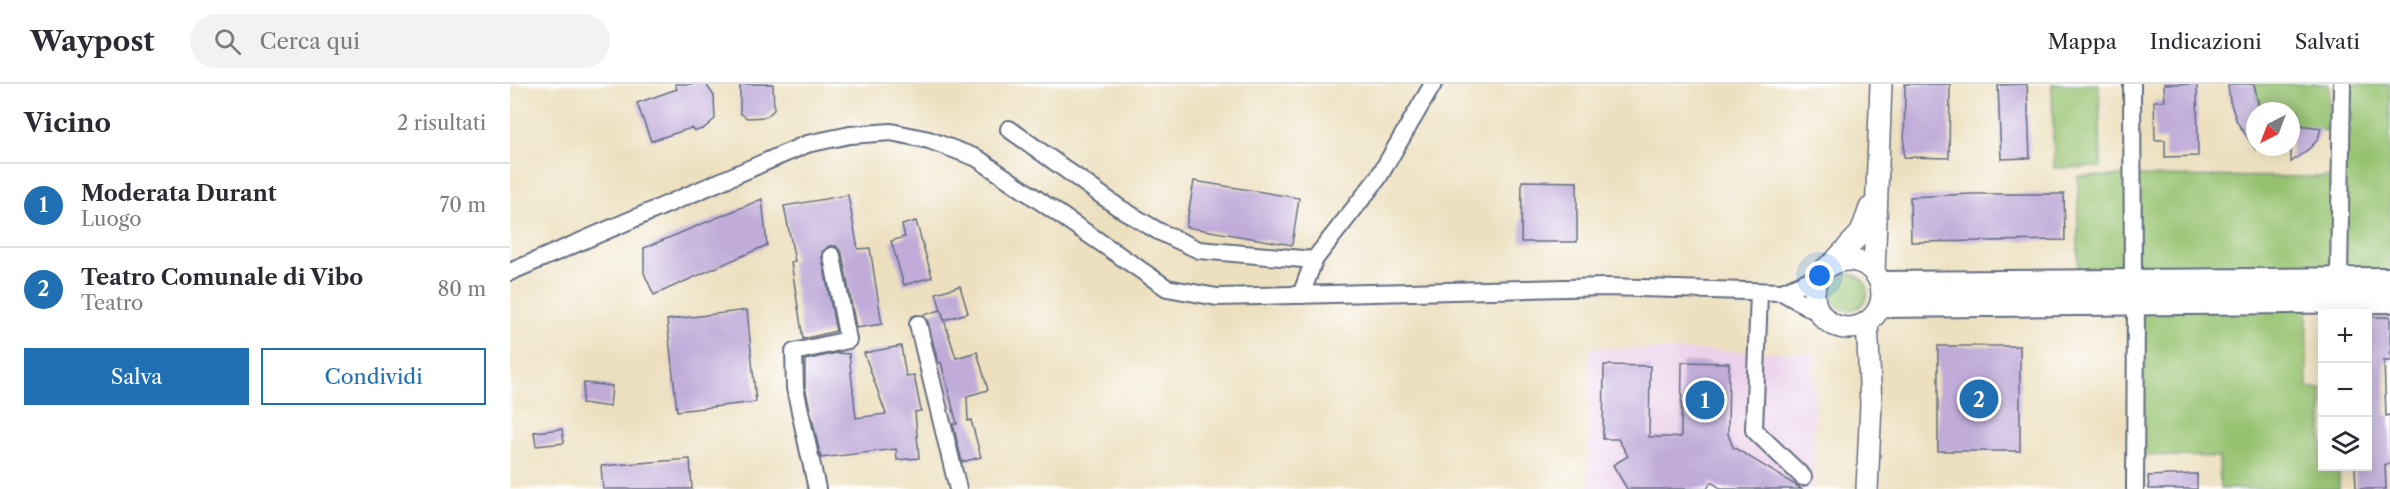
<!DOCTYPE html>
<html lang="it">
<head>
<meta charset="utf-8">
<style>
  body { margin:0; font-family:"Libre Caslon Text",serif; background:#f2f2f3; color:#2b2b33 }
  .controls { position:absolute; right:18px; bottom:18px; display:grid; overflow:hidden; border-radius:0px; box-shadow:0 3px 15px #0003 }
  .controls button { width:54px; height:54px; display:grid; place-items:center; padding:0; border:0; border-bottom:2px solid #e1e1e2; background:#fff; color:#2b2b33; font:30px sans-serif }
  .compass { position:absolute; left:1736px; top:18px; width:54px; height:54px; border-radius:50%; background:#fff; box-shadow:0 3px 15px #0003; rotate:222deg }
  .you { position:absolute; left:1310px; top:192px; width:21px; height:21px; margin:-15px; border:4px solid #fff; border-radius:50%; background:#1a73e8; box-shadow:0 0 0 9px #1a73e833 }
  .badge { display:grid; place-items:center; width:39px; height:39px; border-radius:50%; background:#1f6fb2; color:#fff; font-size:20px; font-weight:700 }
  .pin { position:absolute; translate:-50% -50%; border:3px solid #fff; box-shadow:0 2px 6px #0006 }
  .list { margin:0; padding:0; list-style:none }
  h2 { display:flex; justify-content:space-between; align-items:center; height:78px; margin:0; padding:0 24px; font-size:26px }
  h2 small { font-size:20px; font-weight:400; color:#7c7c81 }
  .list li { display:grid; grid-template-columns:39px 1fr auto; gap:18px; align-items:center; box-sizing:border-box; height:84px; padding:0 24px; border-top:2px solid #e1e1e2 }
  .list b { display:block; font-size:22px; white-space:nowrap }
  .list p { margin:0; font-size:20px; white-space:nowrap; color:#7c7c81 }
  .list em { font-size:20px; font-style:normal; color:#7c7c81 }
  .actions { display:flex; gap:12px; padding:18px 24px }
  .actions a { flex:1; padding:14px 0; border:2px solid #1f6fb2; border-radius:0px; text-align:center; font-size:21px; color:#1f6fb2 }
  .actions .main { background:#1f6fb2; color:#fff }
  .icon { flex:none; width:33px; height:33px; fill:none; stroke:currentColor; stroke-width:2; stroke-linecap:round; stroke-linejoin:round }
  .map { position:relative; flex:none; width:1880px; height:405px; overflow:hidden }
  header { display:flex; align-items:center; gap:36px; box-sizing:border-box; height:84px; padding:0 30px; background:#fff; border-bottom:2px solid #e1e1e2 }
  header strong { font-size:28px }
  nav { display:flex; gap:33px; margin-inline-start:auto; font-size:21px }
  .search { width:420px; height:54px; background:#f2f2f3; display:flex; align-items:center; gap:15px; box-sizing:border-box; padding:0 21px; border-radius:33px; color:#7c7c81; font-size:22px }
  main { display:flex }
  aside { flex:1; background:#fff }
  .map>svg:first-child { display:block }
  .built { fill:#ecd1ea }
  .green { fill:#96c270; stroke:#587867; stroke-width:1.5 }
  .building { fill:#c0abd9 }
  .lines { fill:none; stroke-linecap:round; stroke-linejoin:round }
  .minor-casing { stroke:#646d80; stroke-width:20 }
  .major-casing { stroke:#646d80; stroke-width:24 }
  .minor { stroke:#fff; stroke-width:16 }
  .major { stroke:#fff; stroke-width:21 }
</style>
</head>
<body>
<header>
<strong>Waypost</strong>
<div class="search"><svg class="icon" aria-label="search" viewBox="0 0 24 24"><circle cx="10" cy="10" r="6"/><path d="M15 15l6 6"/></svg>Cerca qui</div>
<nav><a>Mappa</a><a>Indicazioni</a><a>Salvati</a></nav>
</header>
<main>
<aside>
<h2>Vicino<small>2 risultati</small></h2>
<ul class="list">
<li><span class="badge">1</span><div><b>Moderata Durant</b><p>Luogo</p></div><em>70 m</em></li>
<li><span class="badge">2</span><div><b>Teatro Comunale di Vibo</b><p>Teatro</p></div><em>80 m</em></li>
</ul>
<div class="actions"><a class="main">Salva</a><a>Condividi</a></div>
</aside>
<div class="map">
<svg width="1880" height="405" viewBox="0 0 1880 405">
  <rect width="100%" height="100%" fill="#fff"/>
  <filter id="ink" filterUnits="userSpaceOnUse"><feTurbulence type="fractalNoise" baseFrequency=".0167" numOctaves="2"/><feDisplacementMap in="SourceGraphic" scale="12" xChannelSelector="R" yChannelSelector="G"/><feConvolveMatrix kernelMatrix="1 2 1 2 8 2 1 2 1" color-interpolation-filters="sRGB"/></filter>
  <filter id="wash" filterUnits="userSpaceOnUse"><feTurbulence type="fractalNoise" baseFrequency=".008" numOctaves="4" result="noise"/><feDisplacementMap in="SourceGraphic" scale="24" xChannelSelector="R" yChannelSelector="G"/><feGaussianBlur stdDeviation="1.35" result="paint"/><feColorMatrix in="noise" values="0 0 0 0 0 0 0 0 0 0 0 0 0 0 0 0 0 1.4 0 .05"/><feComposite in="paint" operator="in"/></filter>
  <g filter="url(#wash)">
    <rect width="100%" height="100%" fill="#ede0bf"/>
    <path class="built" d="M1080 264 1305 269 1303 405H1078Z"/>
    <g class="green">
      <path d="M1542 0H1589L1591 83 1544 84Z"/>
      <path d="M1745 0H1819V47L1781 40V27H1750Z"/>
      <path d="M1832 0H1880V192L1568 194V92L1830 93Z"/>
      <circle cx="1339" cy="208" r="18"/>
      <path d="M1626 221H1797V304L1812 305V382L1829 383V405H1710L1709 373 1625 371Z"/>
    </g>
    <g id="blocks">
      <g class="building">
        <path d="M165 0H196L204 12 205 35 193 45 185 47 181 44 141 57 127 19 167 5Z"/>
        <path d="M230 0H263L264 26 256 33 237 34 230 29Z"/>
        <path d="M1395 0H1440L1439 74 1394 73Z"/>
        <path d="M1517 0 1520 74 1491 75 1488 1Z"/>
        <path d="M1654 0H1687L1688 72 1655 73V56H1645L1644 17H1655Z"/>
        <path d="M1718 0H1744L1750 27H1745V65L1727 38 1720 17Z"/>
        <path d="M1781 40 1811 44 1808 55 1800 64 1781 78Z"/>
        <path d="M684 97 789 114 782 161 676 143Z"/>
        <path d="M1012 97 1067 98V158H1011Z"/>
        <path d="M1462 110H1554L1555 156 1401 158 1400 113Z"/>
        <path d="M338 111 348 165 360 164 372 240 346 244 332 169 326 162H319L312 168V174L326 247 293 255 281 178 285 177 274 122Z"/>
        <path d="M252 115 257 161 144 211 134 189V164Z"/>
        <path d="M406 137 422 193 394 201 381 157 395 153 392 141Z"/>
        <path d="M450 202 458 229 434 236 426 209Z"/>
        <path d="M237 226 246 318 167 327 157 236Z"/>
        <path d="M431 226 446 274 467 268 478 306 457 312 458 337 461 336 471 373 452 378 443 340H447L431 278 428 279 418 238 413 231Z"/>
        <path d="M1857 233H1880V277H1874L1876 332 1880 331V380H1875L1876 405H1846L1845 382H1857Z"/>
        <path d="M391 262 396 292 404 291 411 327 405 328 409 374 387 376 386 365 311 374 295 303V276L327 269 339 270 346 334 376 330 354 269Z"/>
        <rect x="1428" y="262" width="82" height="105"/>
        <path d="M1172 278 1219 279 1218 350 1223 363 1292 405H1212L1201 398 1197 405H1117L1103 381 1118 372 1108 355H1093L1094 281 1140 282 1139 353H1171Z"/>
        <path d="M74 299 102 302 100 323 72 319Z"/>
        <path d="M52 345 54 359 26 362 24 348Z"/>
        <path d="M180 375 182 405H93L91 382Z"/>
        <path d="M1687 390V405H1639L1638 392Z"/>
      </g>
    </g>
  </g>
  <g filter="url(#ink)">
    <use href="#blocks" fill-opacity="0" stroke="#646d80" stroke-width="1.5"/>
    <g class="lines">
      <defs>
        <g id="minor">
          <path d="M1622 0 1623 193"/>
          <path d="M499 45 608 123 648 147 689 166 804 176 868 94 923 0"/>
          <path d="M0 188 297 60 340 51 381 48 419 56 467 74 657 204 707 213 1096 203 1272 208 1309 192"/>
          <path d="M1829 193 1832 0"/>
          <path d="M1369 196 1880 192"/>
          <path d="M1249 208 1244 346 1293 393"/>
          <path d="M1272 208 1311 230"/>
          <path d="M791 211 804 176"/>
          <path d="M1372 211 1880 207"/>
          <path d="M1368 225 1880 220"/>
          <path d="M408 240 448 405"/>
          <path d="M307 405 285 304 284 268 338 256 322 172"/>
          <path d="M1625 405 1626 221"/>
        </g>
        <g id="major">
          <circle cx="1338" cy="210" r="34"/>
          <path d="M1324 178 1351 149 1360 124"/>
          <path d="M1364 188 1371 0"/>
          <path d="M1357 238 1361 320 1357 405"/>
        </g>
      </defs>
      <use href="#minor" class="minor-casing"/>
      <use href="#major" class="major-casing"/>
      <use href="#minor" class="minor"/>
      <use href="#major" class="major"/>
    </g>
  </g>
</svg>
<div class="controls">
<button>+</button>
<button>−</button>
<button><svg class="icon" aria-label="layers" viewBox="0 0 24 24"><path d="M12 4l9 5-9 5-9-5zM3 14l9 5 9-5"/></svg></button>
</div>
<svg class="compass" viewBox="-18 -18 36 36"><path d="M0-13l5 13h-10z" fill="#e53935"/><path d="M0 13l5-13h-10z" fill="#7c7c81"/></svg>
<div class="you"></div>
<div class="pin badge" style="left:1195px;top:316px">1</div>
<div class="pin badge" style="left:1469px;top:315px">2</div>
</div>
</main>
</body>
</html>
